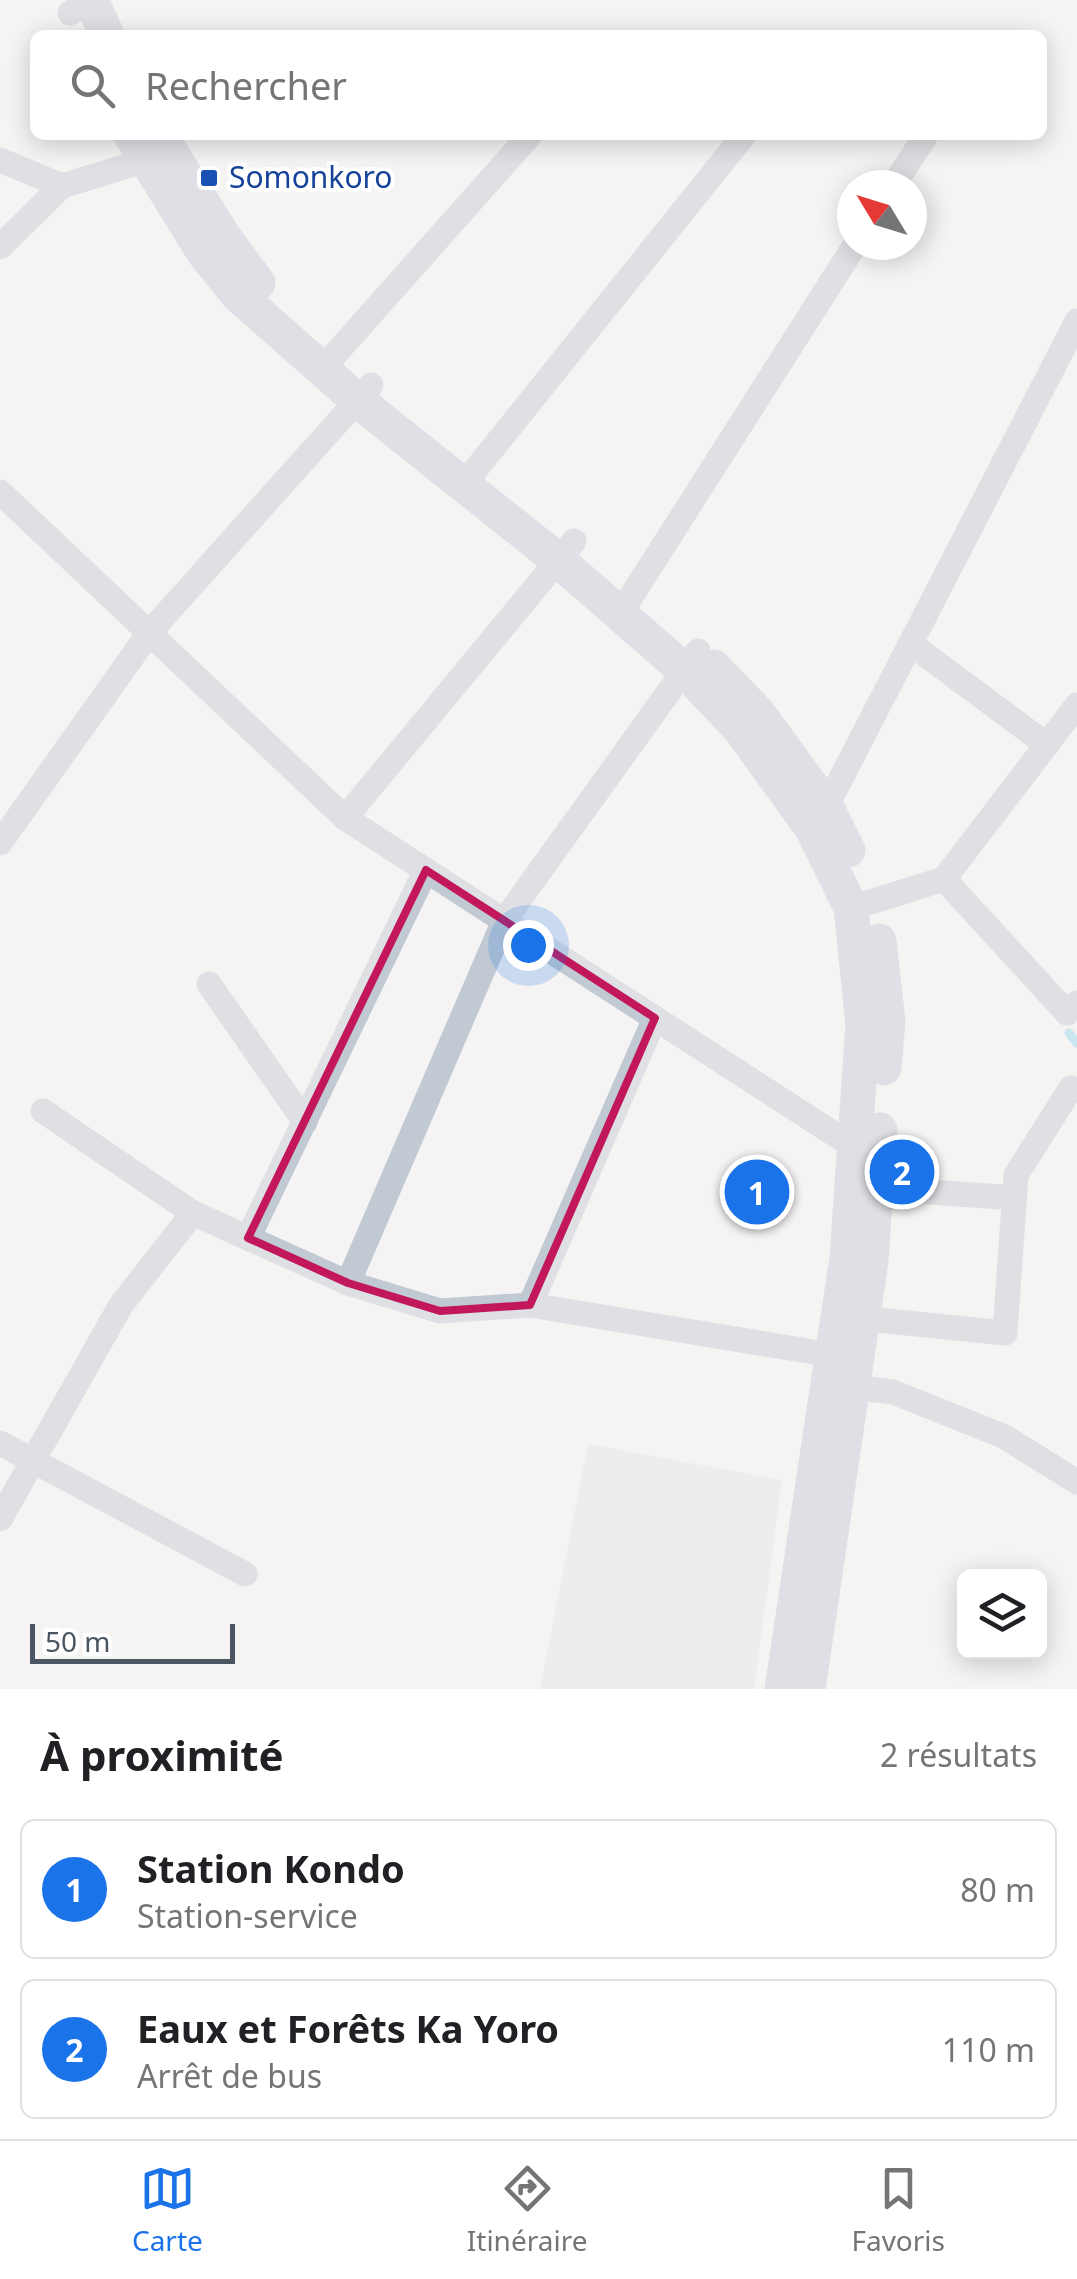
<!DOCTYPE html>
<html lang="fr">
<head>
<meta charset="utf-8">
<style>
  body { margin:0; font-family:"Noto Sans",sans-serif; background:#f6f6f6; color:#202124 }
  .controls { position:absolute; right:30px; bottom:30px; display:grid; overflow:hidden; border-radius:15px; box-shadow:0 5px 25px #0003 }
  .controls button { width:90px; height:90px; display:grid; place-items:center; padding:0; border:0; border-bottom:2px solid #e0e0e0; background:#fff; color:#202124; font:50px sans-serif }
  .compass { position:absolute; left:837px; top:170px; width:90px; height:90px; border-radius:50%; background:#fff; box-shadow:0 5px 25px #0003; rotate:308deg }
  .scale { position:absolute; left:30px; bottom:25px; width:205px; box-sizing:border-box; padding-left:10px; border:5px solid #4a5661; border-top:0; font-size:28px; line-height:35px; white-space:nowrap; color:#4a5661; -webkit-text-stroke:8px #fff; paint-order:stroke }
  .you { position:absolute; left:528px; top:945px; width:35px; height:35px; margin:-25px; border:8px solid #fff; border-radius:50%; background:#1a73e8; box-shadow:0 0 0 15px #1a73e833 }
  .badge { display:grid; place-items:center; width:65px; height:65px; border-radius:50%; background:#1a73e8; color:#fff; font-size:32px; font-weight:700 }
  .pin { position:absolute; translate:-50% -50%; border:5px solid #fff; box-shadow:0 2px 10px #0006 }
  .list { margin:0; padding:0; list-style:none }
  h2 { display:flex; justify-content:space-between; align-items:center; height:130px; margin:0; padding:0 40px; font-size:42px }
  h2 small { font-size:32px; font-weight:400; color:#757577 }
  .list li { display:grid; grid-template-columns:65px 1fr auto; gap:30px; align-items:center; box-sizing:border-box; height:140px; margin:0 20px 20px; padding:0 20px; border:2px solid #e0e0e0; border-radius:15px }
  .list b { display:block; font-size:38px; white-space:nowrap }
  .list p { margin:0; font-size:32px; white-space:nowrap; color:#757577 }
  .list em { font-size:32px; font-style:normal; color:#757577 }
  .icon { flex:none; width:55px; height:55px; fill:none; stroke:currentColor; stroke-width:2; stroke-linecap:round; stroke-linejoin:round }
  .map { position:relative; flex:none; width:1077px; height:1689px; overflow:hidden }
  .search { position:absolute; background:#fff; box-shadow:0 5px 25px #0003; left:30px; right:30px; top:30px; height:110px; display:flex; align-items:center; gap:25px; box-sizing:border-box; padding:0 35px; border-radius:15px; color:#757577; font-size:38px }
  .sheet { height:450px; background:#fff }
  nav { display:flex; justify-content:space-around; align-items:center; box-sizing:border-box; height:140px; border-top:2px solid #e0e0e0; background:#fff; font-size:28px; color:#757577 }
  nav a { display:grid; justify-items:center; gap:5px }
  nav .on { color:#1a73e8 }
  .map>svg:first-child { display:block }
  .education { fill:#e6e4e5 }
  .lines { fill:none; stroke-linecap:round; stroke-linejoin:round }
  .stream { stroke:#90daee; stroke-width:9 }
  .street { stroke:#c1cad2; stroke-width:25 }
  .secondary { stroke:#c1cbd6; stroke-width:35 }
  .marked { fill:none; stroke:#c2185b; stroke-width:8; stroke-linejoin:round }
  .transit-dot { fill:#1a4fb4; stroke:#fff; stroke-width:4 }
  .labels { text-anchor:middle; stroke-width:8; stroke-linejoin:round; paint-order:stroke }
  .transit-label { font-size:30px; fill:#164399; stroke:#fff; text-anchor:start }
</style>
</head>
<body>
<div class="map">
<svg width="1077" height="1689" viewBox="0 0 1077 1689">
  <rect width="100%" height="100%" fill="#f5f3f3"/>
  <path class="education" d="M588 1444 782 1480 754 1689H540Z"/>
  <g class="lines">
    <path class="stream" d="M1069 1033 1077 1043"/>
    <g class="street">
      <path d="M70 13 92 0"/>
      <path d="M0 160 62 186"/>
      <path d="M894 185 926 135"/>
      <path d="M0 247 62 186 160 156"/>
      <path d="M322 369 530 135"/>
      <path d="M464 484 744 135"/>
      <path d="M0 492 345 818 865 1154"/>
      <path d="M620 614 855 245"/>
      <path d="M911 644 1047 745"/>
      <path d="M345 818 574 541"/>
      <path d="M820 819 1077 321"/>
      <path d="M0 843 149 633 371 385"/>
      <path d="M944 879 1067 1013 1077 1003"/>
      <path d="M851 908 944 879 1077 705"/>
      <path d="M209 984 305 1122"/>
      <path d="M43 1111 193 1213 348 1283 440 1311 530 1305 832 1355"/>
      <path d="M860 1187 1015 1198"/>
      <path d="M248 1238 426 870"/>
      <path d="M348 1283 504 921 698 651"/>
      <path d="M530 1305 655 1018"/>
      <path d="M848 1317 1005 1333 1016 1175 1071 1088"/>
      <path d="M838 1385 893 1392 1003 1436 1077 1482"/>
      <path d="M0 1443 245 1574"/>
      <path d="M0 1519 121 1305 193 1213"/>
    </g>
    <g class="secondary">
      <path d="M91 0 107 35"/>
      <path d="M131 135 204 253 238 295 357 400 558 560 684 670 741 730 813 830 851 908 863 1024 847 1258 782 1689"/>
      <path d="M160 135 224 237 258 283"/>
      <path d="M714 667 758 713 826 806 848 850"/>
      <path d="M879 941 888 1021 884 1068"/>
      <path d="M808 1689 871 1261 880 1130"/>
    </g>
  </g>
  <path d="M0 0H1077V1689H0ZM426 870 655 1018 530 1305 440 1311 348 1283 248 1238Z" fill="#f5f3f3" fill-opacity=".55" fill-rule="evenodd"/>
  <path class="marked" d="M426 870 655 1018 530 1305 440 1311 348 1283 248 1238Z"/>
  <rect class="transit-dot" x="199" y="168" width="20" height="20" rx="5"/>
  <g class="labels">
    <g class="transit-label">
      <text x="229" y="188">Somonkoro</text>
    </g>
  </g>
</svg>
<div class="controls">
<button><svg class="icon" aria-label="layers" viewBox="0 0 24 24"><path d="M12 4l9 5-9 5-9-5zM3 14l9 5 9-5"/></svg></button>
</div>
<svg class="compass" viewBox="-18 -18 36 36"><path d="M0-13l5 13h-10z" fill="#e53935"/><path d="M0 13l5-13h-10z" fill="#757577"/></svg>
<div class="scale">50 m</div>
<div class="you"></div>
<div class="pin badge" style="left:757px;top:1192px">1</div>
<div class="pin badge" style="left:902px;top:1172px">2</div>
<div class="search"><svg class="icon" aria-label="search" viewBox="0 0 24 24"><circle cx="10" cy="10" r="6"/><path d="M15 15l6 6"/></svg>Rechercher</div>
</div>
<section class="sheet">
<h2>À proximité<small>2 résultats</small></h2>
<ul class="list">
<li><span class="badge">1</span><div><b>Station Kondo</b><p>Station-service</p></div><em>80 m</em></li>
<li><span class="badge">2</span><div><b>Eaux et Forêts Ka Yoro</b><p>Arrêt de bus</p></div><em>110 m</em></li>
</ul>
</section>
<nav>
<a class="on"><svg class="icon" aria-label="map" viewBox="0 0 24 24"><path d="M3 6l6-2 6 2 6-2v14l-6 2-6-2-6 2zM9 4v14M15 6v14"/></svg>Carte</a>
<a><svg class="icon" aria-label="directions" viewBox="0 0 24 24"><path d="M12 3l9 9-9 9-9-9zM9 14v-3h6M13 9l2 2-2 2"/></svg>Itinéraire</a>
<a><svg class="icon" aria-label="saved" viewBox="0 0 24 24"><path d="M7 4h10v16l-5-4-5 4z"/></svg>Favoris</a>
</nav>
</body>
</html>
